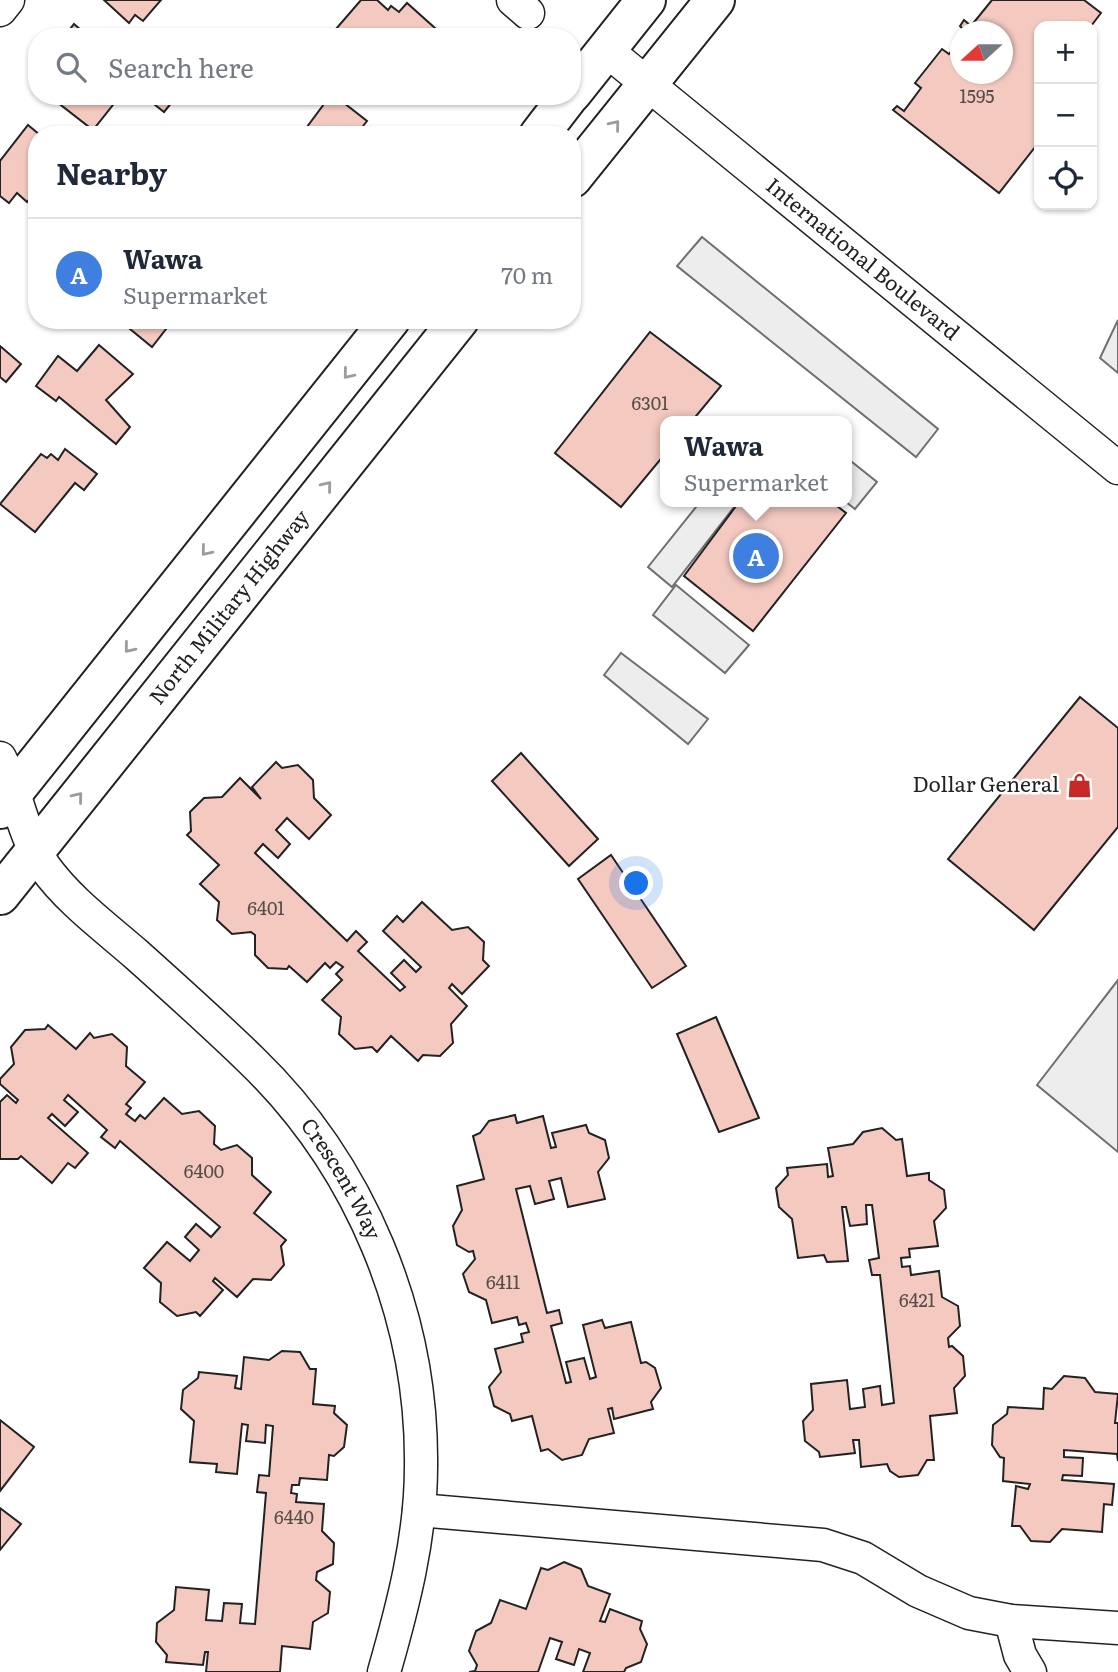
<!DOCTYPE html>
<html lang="en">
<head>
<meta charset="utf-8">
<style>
  body { margin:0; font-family:Literata,serif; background:#f6f6f7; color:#1f2937 }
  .controls { position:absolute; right:21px; top:21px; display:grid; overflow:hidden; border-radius:14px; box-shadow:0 2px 5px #0004 }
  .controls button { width:63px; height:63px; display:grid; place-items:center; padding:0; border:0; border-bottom:2px solid #e0e1e3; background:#fff; color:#1f2937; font:35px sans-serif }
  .compass { position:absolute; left:950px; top:21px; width:63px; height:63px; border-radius:50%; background:#fff; box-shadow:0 2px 5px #0004; rotate:249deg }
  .you { position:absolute; left:637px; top:884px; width:24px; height:24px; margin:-18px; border:5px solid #fff; border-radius:50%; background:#1a73e8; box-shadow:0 0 0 10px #1a73e833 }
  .badge { display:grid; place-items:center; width:46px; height:46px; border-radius:50%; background:#c62828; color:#fff; font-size:23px; font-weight:700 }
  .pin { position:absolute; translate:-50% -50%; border:4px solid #fff; box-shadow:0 2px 7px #0006 }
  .popup { position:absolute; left:660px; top:416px; width:192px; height:91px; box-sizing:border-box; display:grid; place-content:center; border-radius:14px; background:#fff; filter:drop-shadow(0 2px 5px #0005); font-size:23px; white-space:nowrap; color:#747a83 }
  .popup b { font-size:26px; color:#1f2937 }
  .popup::after { content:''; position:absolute; left:50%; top:100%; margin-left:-14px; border:14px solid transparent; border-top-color:#fff }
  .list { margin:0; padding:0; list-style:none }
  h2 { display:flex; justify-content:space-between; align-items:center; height:91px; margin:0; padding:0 28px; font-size:30px }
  h2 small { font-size:23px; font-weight:400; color:#747a83 }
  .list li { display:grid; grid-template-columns:46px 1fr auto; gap:21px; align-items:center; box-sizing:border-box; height:112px; padding:0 28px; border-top:2px solid #e0e1e3 }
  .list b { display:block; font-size:26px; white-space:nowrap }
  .list p { margin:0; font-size:23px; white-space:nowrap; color:#747a83 }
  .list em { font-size:23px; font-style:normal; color:#747a83 }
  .icon { flex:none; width:38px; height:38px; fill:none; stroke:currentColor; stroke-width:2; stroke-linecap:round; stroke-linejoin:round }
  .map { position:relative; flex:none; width:1118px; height:1672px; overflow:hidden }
  .search { position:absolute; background:#fff; box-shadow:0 2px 5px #0004; left:28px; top:28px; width:553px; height:77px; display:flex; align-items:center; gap:18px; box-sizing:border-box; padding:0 24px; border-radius:28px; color:#747a83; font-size:26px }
  .panel { position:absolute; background:#fff; box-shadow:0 2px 5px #0004; left:28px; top:126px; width:553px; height:203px; border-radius:28px }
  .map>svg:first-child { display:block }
  .parking { fill:#ededed; stroke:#6f6f6f; stroke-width:2 }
  .building { fill:#f3c9c0; stroke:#222; stroke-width:2 }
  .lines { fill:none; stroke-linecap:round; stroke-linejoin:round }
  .minor-casing { stroke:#222; stroke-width:35 }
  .primary-casing { stroke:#222; stroke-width:42 }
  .minor { stroke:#fff; stroke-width:32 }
  .primary { stroke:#fff; stroke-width:38 }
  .oneway { stroke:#9c9c9c }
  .labels { text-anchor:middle; stroke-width:5; stroke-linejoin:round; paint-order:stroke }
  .number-label { font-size:18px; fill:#564c4a }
  .street-label { font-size:21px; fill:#222; stroke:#fff }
  .poi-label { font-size:21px; fill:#222; stroke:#fff; text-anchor:end }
</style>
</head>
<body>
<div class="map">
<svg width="1118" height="1672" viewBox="0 0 1118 1672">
  <rect width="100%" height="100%" fill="#fff"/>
  <g class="parking">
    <path d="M702 237 938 429 916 457 677 266Z"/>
    <path d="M1118 320V373L1100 358Z"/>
    <path d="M847 458 877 482 855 509 846 502Z"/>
    <path d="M700 502H738L672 587 648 567Z"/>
    <path d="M676 585 749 645 725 673 653 615Z"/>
    <path d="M621 653 708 719 688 744 604 675Z"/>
    <path d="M1118 980V1152L1037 1085Z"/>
  </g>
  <g class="building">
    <path d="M104 0H161L143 21 135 15 129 23Z"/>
    <path d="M361 0H377L388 10 391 6 399 12 407 3 436 29 430 37H329Z"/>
    <path d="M992 0H1084L1101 13 1091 26H1039V142L999 193 893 110 897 106 904 111 921 88 915 83 942 49 949 54 960 39V74H1002V32H966L960 26 964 20 971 26Z"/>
    <path d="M74 24 89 37H64Z"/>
    <path d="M62 96H120L93 130 57 102Z"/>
    <path d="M144 96H177L164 112Z"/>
    <path d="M330 96H335L367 121 356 135H301Z"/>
    <path d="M28 125 40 135H37V189L27 202 17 193 9 203 0 196V161Z"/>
    <path d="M119 320H173L152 347Z"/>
    <path d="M650 332 721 386 692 421H665V454L621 507 555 453Z"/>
    <path d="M99 345 133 374 106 400 130 427 116 444 59 397 56 401 36 386 58 356 77 371Z"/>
    <path d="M0 346 21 364 6 382 0 377Z"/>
    <path d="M65 449 97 474 84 490 75 483 35 532 0 504 41 454 47 458 51 454 58 460Z"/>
    <path d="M739 502H832L846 513 753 631 684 576Z"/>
    <path d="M1080 697 1118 728V827L1034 930 948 859Z"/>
    <path d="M521 753 598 839 569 866 492 781Z"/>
    <path d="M276 762 282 768 298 765 313 780 314 798 331 815 309 839 287 818 276 830 290 844 278 858 263 844 255 853 347 941 356 931 367 942 358 951 400 991 405 987 391 973 404 960 416 972 421 967 383 931 397 916 403 922 422 902 452 930 468 927 484 942 483 960 489 966 462 994 452 984 449 988 467 1006 451 1024 453 1043 440 1056 423 1055 418 1061 391 1036 377 1052 372 1047 355 1049 339 1034 341 1017 322 1000 342 980 336 974 343 967 336 962 330 968 325 963 307 982 289 966 287 969 268 968 255 955V935L251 932 232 934 217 920 219 902 200 884 219 865 187 835 191 831 190 812 204 798 222 797 240 778 261 799 252 787Z"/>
    <path d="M611 855 686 966 652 988 578 879Z"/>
    <path d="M716 1017 759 1118 719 1132 677 1034Z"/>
    <path d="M48 1025 76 1049 90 1033 94 1038 112 1034 127 1047 126 1066 145 1082 126 1104 131 1108 126 1114 135 1121 140 1115 145 1119 164 1098 182 1114 199 1111 215 1126 214 1144 221 1150 237 1145 252 1158V1175L271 1192 254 1213 286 1240 281 1246 284 1265 271 1280 253 1279 237 1297 215 1278 213 1281 223 1290 200 1316 196 1312 177 1316 160 1302 161 1283 144 1268 167 1242 190 1261 199 1250 185 1237 196 1224 211 1237 220 1227 120 1141 115 1148 101 1137 107 1130 68 1095 64 1100 78 1112 65 1126 52 1114 48 1118 88 1153 75 1168 68 1163 52 1183 21 1156 18 1159H0V1102L7 1095 16 1103 18 1100 0 1084V1079L14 1064 11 1047 25 1030 45 1029Z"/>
    <path d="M515 1115 517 1123 543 1116 551 1148 556 1147 552 1133 586 1125 589 1133 605 1140 609 1158 598 1172 605 1199 568 1207 561 1178 549 1181 554 1199 535 1204 530 1186 516 1189 547 1313 559 1310 562 1323 551 1326 566 1383 571 1382 566 1362 584 1358 590 1379 596 1377 583 1325 602 1320 605 1328 631 1322 641 1363 646 1362 655 1368 661 1388 651 1402 653 1409 614 1419 612 1408 608 1409 614 1433 589 1439 582 1455 562 1460 548 1449 541 1451 532 1416 512 1421 510 1414 494 1406 489 1387 501 1372 495 1349 523 1342 521 1334 529 1332 526 1323 519 1325 517 1317 492 1323 486 1300 469 1292 463 1274 475 1259 473 1251 469 1252 457 1245 453 1226 462 1210 457 1186 484 1179 473 1136 480 1133 489 1121Z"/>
    <path d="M882 1128 896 1140 902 1139 907 1176 929 1173V1180L944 1190 946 1208 934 1221 938 1246 909 1249 910 1257 901 1258 902 1267 910 1266 911 1275 939 1271 942 1297 958 1306 960 1326 948 1338 949 1347 952 1346 963 1356 965 1376 954 1388 957 1413 930 1416 934 1460H927L918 1475 899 1477 890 1471 887 1464 861 1467 859 1440H853L855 1453 820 1457 819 1452 805 1441 803 1421 813 1410 811 1384 847 1380 850 1409 865 1407 863 1389 880 1386 882 1405 894 1403 880 1275H872L869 1260 879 1258 872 1205H866L867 1224 850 1226 846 1207H842L848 1261 827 1262 824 1255 798 1258 792 1219 779 1207 776 1188 788 1175 787 1168 827 1164 828 1177 833 1176 828 1148 853 1144 863 1132Z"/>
    <path d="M282 1351 300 1352 310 1369H316L313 1404 335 1406 334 1413 347 1425 344 1447 334 1456 329 1455 327 1480 300 1478 299 1485H292L291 1493 297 1494 296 1502 324 1504 322 1531 334 1543 333 1564 317 1572 316 1580 330 1592 328 1613 313 1622 310 1649 282 1646 280 1672H206L208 1652H205L203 1665 166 1662 167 1655 156 1642 157 1623 174 1610 176 1587 209 1590 206 1620 222 1621 224 1603 242 1604 240 1623 255 1624 266 1493 257 1492 259 1475 269 1476 273 1426 266 1425 265 1443 246 1441 248 1425 242 1424 237 1474 216 1472 217 1464 190 1462 194 1421 181 1409 183 1390 198 1378 199 1372 237 1376 235 1388 241 1389 244 1357 269 1360Z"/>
    <path d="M1064 1376 1085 1378 1095 1392 1118 1394 1115 1423H1118V1461L1117 1454 1064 1450V1457L1083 1458 1082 1476 1063 1475 1062 1480 1114 1484 1112 1505 1104 1504 1102 1532 1062 1529 1050 1542 1031 1541 1020 1526H1012L1016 1486 1028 1489 1030 1484 1003 1481 1004 1458 1000 1457 992 1445 993 1425 1007 1414 1008 1407 1043 1409 1044 1388 1052 1389Z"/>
    <path d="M0 1420 34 1447 0 1491Z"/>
    <path d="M0 1508 21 1524 0 1550Z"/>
    <path d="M564 1562 581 1569 588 1586 610 1594 600 1621 605 1622 610 1609 642 1621 640 1629 647 1644 641 1662 626 1668 624 1672H583L590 1653 579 1649 574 1665 556 1659 562 1642 550 1638 538 1672H469L475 1671 477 1665 469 1651 476 1631 491 1623 500 1600 526 1609 541 1568 548 1570Z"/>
  </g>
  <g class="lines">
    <defs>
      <g id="minor">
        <path d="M513 0 528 13"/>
        <path d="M0 10 8 0"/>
        <path id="s1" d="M606 50 1118 468"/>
        <path id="s2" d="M0 758C17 792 22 833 44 866 69 901 105 927 137 955 175 989 214 1024 251 1060 360 1165 423 1315 421 1467 421 1537 403 1606 384 1672"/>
        <path d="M419 1510 823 1545 863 1558 918 1591 969 1613 1011 1621 1118 1628"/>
        <path d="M1011 1621 1020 1655 1030 1672"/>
      </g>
      <g id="primary">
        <path d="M572 93 646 0"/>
        <path d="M539 135 569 96"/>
        <path d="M572 178 715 0"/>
        <path d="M0 809 390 320"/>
        <path id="s3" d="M0 895 459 320"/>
      </g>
    </defs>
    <use href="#minor" class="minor-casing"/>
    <use href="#primary" class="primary-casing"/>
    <use href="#minor" class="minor"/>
    <use href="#primary" class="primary"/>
  </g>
  <defs><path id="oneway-chevron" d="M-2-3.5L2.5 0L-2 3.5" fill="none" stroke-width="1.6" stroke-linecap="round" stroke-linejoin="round" transform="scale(1.75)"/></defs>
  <g class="oneway">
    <use href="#oneway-chevron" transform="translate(615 125) rotate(-51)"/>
    <use href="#oneway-chevron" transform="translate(348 374) rotate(129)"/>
    <use href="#oneway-chevron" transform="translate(327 486) rotate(-51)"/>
    <use href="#oneway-chevron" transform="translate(206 551) rotate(129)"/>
    <use href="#oneway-chevron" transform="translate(129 648) rotate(129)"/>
    <use href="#oneway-chevron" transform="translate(78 797) rotate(-51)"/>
  </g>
  <defs>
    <symbol id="shop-bare" viewBox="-9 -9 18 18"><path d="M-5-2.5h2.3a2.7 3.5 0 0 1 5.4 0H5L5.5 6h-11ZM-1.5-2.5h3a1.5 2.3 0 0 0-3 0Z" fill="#c62828" stroke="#fff" stroke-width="2.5" paint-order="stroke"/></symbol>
  </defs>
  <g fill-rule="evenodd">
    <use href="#shop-bare" x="1062" y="768" width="35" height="35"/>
  </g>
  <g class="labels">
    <g class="number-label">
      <text x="977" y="103">1595</text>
      <text x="650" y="410">6301</text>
      <text x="266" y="915">6401</text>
      <text x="204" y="1178">6400</text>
      <text x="503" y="1289">6411</text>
      <text x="917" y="1307">6421</text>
      <text x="294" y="1524">6440</text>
    </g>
    <g class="street-label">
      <text dy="7" stroke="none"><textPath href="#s1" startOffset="331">International Boulevard</textPath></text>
      <text dy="7" stroke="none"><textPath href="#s3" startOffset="368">North Military Highway</textPath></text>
      <text dy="7" stroke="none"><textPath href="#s2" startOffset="551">Crescent Way</textPath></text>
    </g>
    <g class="poi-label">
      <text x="1059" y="792">Dollar General</text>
    </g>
  </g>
</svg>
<div class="controls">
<button>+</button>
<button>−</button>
<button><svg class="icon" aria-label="locate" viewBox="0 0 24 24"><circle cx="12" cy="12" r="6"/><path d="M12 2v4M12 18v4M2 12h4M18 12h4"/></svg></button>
</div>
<svg class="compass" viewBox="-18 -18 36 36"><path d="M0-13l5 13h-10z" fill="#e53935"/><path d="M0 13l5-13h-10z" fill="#747a83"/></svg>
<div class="you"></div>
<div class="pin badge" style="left:756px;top:556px;background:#3f7fe0">A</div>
<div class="popup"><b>Wawa</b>Supermarket</div>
<div class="search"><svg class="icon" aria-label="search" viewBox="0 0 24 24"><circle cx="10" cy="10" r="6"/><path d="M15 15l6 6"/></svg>Search here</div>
<section class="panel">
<h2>Nearby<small></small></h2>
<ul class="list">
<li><span class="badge" style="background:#3f7fe0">A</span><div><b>Wawa</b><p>Supermarket</p></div><em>70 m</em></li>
</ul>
</section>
</div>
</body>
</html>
